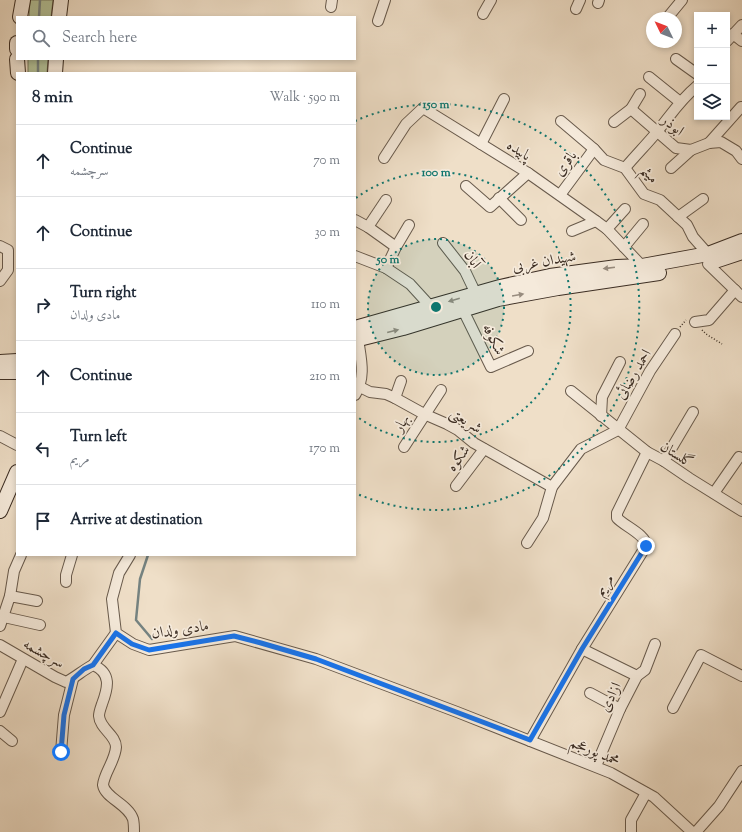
<!DOCTYPE html>
<html lang="en">
<head>
<meta charset="utf-8">
<style>
  body { margin:0; font-family:"Sorts Mill Goudy",Amiri,serif; background:#f2f2f3; color:#1f2937 }
  .controls { position:absolute; right:12px; top:12px; display:grid; overflow:hidden; border-radius:0px; box-shadow:0 2px 6px #0003 }
  .controls button { width:36px; height:36px; display:grid; place-items:center; padding:0; border:0; border-bottom:1px solid #e0e1e3; background:#fff; color:#1f2937; font:20px sans-serif }
  .compass { position:absolute; left:646px; top:12px; width:36px; height:36px; border-radius:50%; background:#fff; box-shadow:0 2px 6px #0003; rotate:313deg }
  .stop { position:absolute; width:12px; height:12px; margin:-9px; border:3px solid #1a73e8; border-radius:50%; background:#fff }
  .stop.end { background:#1a73e8; border-color:#fff; box-shadow:0 1px 4px #0008 }
  .list { margin:0; padding:0; list-style:none }
  h2 { display:flex; justify-content:space-between; align-items:center; height:52px; margin:0; padding:0 16px; font-size:17px }
  h2 small { font-size:13px; font-weight:400; color:#747a83 }
  .list li { display:grid; grid-template-columns:26px 1fr auto; gap:12px; align-items:center; box-sizing:border-box; height:72px; padding:0 16px; border-top:1px solid #e0e1e3 }
  .list b { display:block; font-size:15px; white-space:nowrap }
  .list p { margin:0; font-size:13px; white-space:nowrap; color:#747a83 }
  .list em { font-size:13px; font-style:normal; color:#747a83 }
  .icon { flex:none; width:22px; height:22px; fill:none; stroke:currentColor; stroke-width:2; stroke-linecap:round; stroke-linejoin:round }
  .map { position:relative; flex:none; width:742px; height:832px; overflow:hidden }
  .search { position:absolute; background:#fff; box-shadow:0 2px 6px #0003; left:16px; top:16px; width:340px; height:44px; display:flex; align-items:center; gap:10px; box-sizing:border-box; padding:0 14px; border-radius:0px; color:#747a83; font-size:15px }
  .panel { position:absolute; background:#fff; box-shadow:0 2px 6px #0003; left:16px; top:72px; width:340px; height:484px; border-radius:0px }
  .map>svg:first-child { display:block }
  .green { fill:#b4c39a; stroke:#78785e }
  .lines { fill:none; stroke-linecap:round; stroke-linejoin:round }
  .stream { stroke:#758280; stroke-width:2.5 }
  .street-casing { stroke:#685a4c; stroke-width:12 }
  .secondary-casing { stroke:#3b2d23; stroke-width:16 }
  .path { stroke:#3b2d23; stroke-width:1.5; stroke-dasharray:1 2; stroke-linecap:butt }
  .street { stroke:#f5eadb; stroke-width:10 }
  .secondary { stroke:#f5eadb; stroke-width:14 }
  .oneway { fill:#988c7f }
  .route { stroke:#1a73e8; stroke-width:5 }
  .ring { fill:none; stroke:#0f766e; stroke-width:2; stroke-dasharray:2 4 }
  .labels { text-anchor:middle; stroke-width:3.5; stroke-linejoin:round; paint-order:stroke }
  .street-label { font-size:15px; fill:#3b2d23; stroke:#f5eadb }
  .centre { fill:#0f766e; stroke:#f5eadb; stroke-width:2 }
  .ring-label { font-size:12px; text-anchor:middle; font-weight:bold; fill:#0f766e; stroke:#f5eadb; stroke-width:3.5; stroke-linejoin:round; paint-order:stroke }
</style>
</head>
<body>
<div class="map">
<svg width="742" height="832" viewBox="0 0 742 832">
  <rect width="100%" height="100%" fill="#efdfc8"/>
  <filter id="stains"><feTurbulence type="fractalNoise" baseFrequency=".005" numOctaves="4"/><feColorMatrix values="0 0 0 0 .2 0 0 0 0 .09 0 0 0 0 .02 0 0 0 .5 -.17"/></filter>
  <radialGradient id="worn" r=".72"><stop offset=".6" stop-color="#630" stop-opacity="0"/><stop offset="1" stop-color="#630" stop-opacity=".3"/></radialGradient>
  <g class="green">
    <path d="M30 0H53L51 17H29Z"/>
    <path d="M28 59H48L47 73H28Z"/>
  </g>
  <g class="lines">
    <g class="stream">
      <path d="M39 17 40 0"/>
      <path d="M38 73V59"/>
      <path d="M148 555 140 579 136 620 152 639"/>
    </g>
    <defs>
      <g id="street">
        <path d="M598 3 599 0"/>
        <path d="M331 7 332 0"/>
        <path d="M576 9 580 0"/>
        <path d="M483 14 491 0"/>
        <path d="M668 17 682 0"/>
        <path d="M378 21 385 0"/>
        <path d="M733 34 742 41"/>
        <path d="M727 41 742 25"/>
        <path d="M676 59 697 74"/>
        <path d="M649 77 680 102"/>
        <path d="M631 109 676 148 691 150 709 143 721 142 736 151 742 159"/>
        <path d="M561 121 594 149 604 160 625 168 644 194 660 200 687 225 693 237 708 254"/>
        <path d="M614 122 631 109 640 94"/>
        <path d="M709 143 741 107"/>
        <path d="M481 144 504 99"/>
        <path d="M384 158 406 124 423 108 528 173 596 221 607 229 642 266"/>
        <path d="M625 168C635 156 646 145 656 133 671 115 679 101 697 86"/>
        <path d="M671 168 691 150"/>
        <path d="M466 186 490 207 528 173"/>
        <path d="M560 195 594 149"/>
        <path d="M499 198 521 220"/>
        <path d="M678 217 703 199"/>
        <path d="M355 220 368 227 396 247"/>
        <path d="M368 227 386 200"/>
        <path d="M607 229 625 209"/>
        <path d="M572 231 596 221"/>
        <path d="M443 243 465 271 476 294"/>
        <path d="M0 246 8 250V270L0 281"/>
        <path d="M624 247 643 224"/>
        <path d="M355 256 386 268 410 284 431 307"/>
        <path d="M708 264 742 297"/>
        <path d="M386 268 396 247 409 225"/>
        <path d="M463 310 491 367 528 351"/>
        <path d="M695 322 709 320 735 290"/>
        <path d="M360 387 370 392 386 394 395 398 424 414 447 424 458 430 474 443 552 487"/>
        <path d="M571 391 647 452 664 461 689 478 742 511"/>
        <path d="M355 395C366 377 361 359 358 339"/>
        <path d="M395 398 401 381"/>
        <path d="M601 416 602 397 620 362"/>
        <path d="M0 436 17 445"/>
        <path d="M404 447 441 390"/>
        <path d="M664 461 693 412"/>
        <path d="M456 486 484 449"/>
        <path d="M714 493 739 457"/>
        <path d="M527 543 543 518 552 487 581 449 618 430 650 371 675 334"/>
        <path d="M130 555 119 573 112 599 116 633 133 644 149 650 235 636 316 659 457 712 611 773 654 797 692 832"/>
        <path d="M66 582V575L72 555"/>
        <path d="M10 596 14 571 21 555"/>
        <path d="M4 617 40 625"/>
        <path d="M0 626 10 596 37 601"/>
        <path d="M0 645 55 677 66 682C76 677 83 670 93 665 112 673 108 688 102 704 101 707 99 712 99 716 100 729 116 735 116 747 115 761 104 773 103 785 105 798 128 804 133 819 134 823 134 828 134 832"/>
        <path d="M582 649 637 676"/>
        <path d="M93 665 116 633"/>
        <path d="M590 693 620 709"/>
        <path d="M673 708 701 655 742 676"/>
        <path d="M0 712 23 659"/>
        <path d="M0 731 12 741"/>
        <path d="M530 741 582 649 646 546C647 535 624 526 617 518V513L647 452"/>
        <path d="M61 752 64 715 73 679"/>
        <path d="M596 766 620 709 637 676 645 670 655 644"/>
        <path d="M631 832V820L646 793"/>
        <path d="M696 832 719 806 742 771"/>
      </g>
      <g id="secondary">
        <path d="M20 17 23 0"/>
        <path d="M59 17 61 0"/>
        <path d="M17 43V49"/>
        <path d="M17 59 18 73"/>
        <path d="M55 73 56 59"/>
        <path d="M712 262 742 252"/>
        <path d="M355 328 500 287 550 276 617 267 642 266 708 254 742 241"/>
        <path d="M355 340 403 328 498 299 558 288 659 273"/>
        <path d="M0 362 17 361"/>
        <path d="M0 372H17"/>
        <path d="M0 511 17 472"/>
      </g>
    </defs>
    <use href="#street" class="street-casing"/>
    <use href="#secondary" class="secondary-casing"/>
    <g class="path">
      <path d="M680 327 686 320"/>
      <path d="M702 330 706 334 722 344"/>
    </g>
    <use href="#street" class="street"/>
    <use href="#secondary" class="secondary"/>
  </g>
  <defs><path id="oneway-solid" d="M-6-.8H1V-3.2L6.5 0L1 3.2V.8H-6Z"/></defs>
  <g class="oneway">
    <use href="#oneway-solid" transform="translate(609 268) rotate(173)"/>
    <use href="#oneway-solid" transform="translate(518 295) rotate(-10)"/>
    <use href="#oneway-solid" transform="translate(454 300) rotate(164)"/>
    <use href="#oneway-solid" transform="translate(393 331) rotate(-14)"/>
  </g>
  <g class="lines">
    <path class="route" d="M61 752 64 715 73 679 84 669 93 665 116 633 132 644 149 650 234 636 261 643 316 659 530 740 582 649 646 546"/>
  </g>
  <circle cx="436" cy="307" r="68" fill="#0f766e" fill-opacity=".12"/>
  <g class="ring">
    <circle cx="436" cy="307" r="68"/>
    <path d="M356 198A135 135 0 1 1 356 416"/>
    <path d="M355 121A203 203 0 1 1 355 493"/>
  </g>
  <g class="labels">
    <g class="street-label">
      <text transform="translate(673 125) rotate(38)" y="5">ابوذر</text>
      <text transform="translate(519 150) rotate(32)" y="5">پابیده</text>
      <text transform="translate(565 163) rotate(-53)" y="5">باقری</text>
      <text transform="translate(650 174) rotate(49)" y="5">میثم</text>
      <text transform="translate(473 259) rotate(56)" y="5">آبان</text>
      <text transform="translate(544 261) rotate(-10)" y="5">شهیدان غربی</text>
      <text transform="translate(494 339) rotate(63)" y="5">شکوفه</text>
      <text transform="translate(633 374) rotate(-59)" y="5">احمد رضائی</text>
      <text transform="translate(466 420) rotate(32)" y="5">شریعتی</text>
      <text transform="translate(401 423) rotate(-59)" y="5">بهار</text>
      <text transform="translate(677 454) rotate(32)" y="5">گلستان</text>
      <text transform="translate(458 458) rotate(-53)" y="5">شکوه</text>
      <text transform="translate(604 585) rotate(-58)" y="5">مریم</text>
      <text transform="translate(180 629) rotate(-8)" y="5">مادی ولدان</text>
      <text transform="translate(44 653) rotate(29)" y="5">سرچشمه</text>
      <text transform="translate(610 697) rotate(-64)" y="5">ازادی</text>
      <text transform="translate(595 751) rotate(23)" y="5">محمد پورعجم</text>
    </g>
  </g>
  <circle cx="436" cy="307" r="6" class="centre"/>
  <g class="ring-label">
    <text x="436" y="108">150 m</text>
    <text x="436" y="176">100 m</text>
    <text x="388" y="263">50 m</text>
  </g>
  <rect width="100%" height="100%" filter="url(#stains)"/>
  <rect width="100%" height="100%" fill="url(#worn)"/>
</svg>
<div class="controls">
<button>+</button>
<button>−</button>
<button><svg class="icon" aria-label="layers" viewBox="0 0 24 24"><path d="M12 4l9 5-9 5-9-5zM3 14l9 5 9-5"/></svg></button>
</div>
<svg class="compass" viewBox="-18 -18 36 36"><path d="M0-13l5 13h-10z" fill="#e53935"/><path d="M0 13l5-13h-10z" fill="#747a83"/></svg>
<div class="stop" style="left:61px;top:752px"></div>
<div class="stop end" style="left:646px;top:546px"></div>
<div class="search"><svg class="icon" aria-label="search" viewBox="0 0 24 24"><circle cx="10" cy="10" r="6"/><path d="M15 15l6 6"/></svg>Search here</div>
<section class="panel">
<h2>8 min<small>Walk · 590 m</small></h2>
<ul class="list">
<li><svg class="icon" aria-label="ahead" viewBox="0 0 24 24"><path d="M12 20V5M6 11l6-6 6 6"/></svg><div><b>Continue</b><p>سرچشمه</p></div><em>70 m</em></li>
<li><svg class="icon" aria-label="ahead" viewBox="0 0 24 24"><path d="M12 20V5M6 11l6-6 6 6"/></svg><div><b>Continue</b></div><em>30 m</em></li>
<li><svg class="icon" aria-label="right" viewBox="0 0 24 24"><path d="M7 20v-9h11M14 6l5 5-5 5"/></svg><div><b>Turn right</b><p>مادی ولدان</p></div><em>110 m</em></li>
<li><svg class="icon" aria-label="ahead" viewBox="0 0 24 24"><path d="M12 20V5M6 11l6-6 6 6"/></svg><div><b>Continue</b></div><em>210 m</em></li>
<li><svg class="icon" aria-label="left" viewBox="0 0 24 24"><path d="M17 20v-9H6M10 6l-5 5 5 5"/></svg><div><b>Turn left</b><p>مریم</p></div><em>170 m</em></li>
<li><svg class="icon" aria-label="arrive" viewBox="0 0 24 24"><path d="M6 21V4h12l-3 4 3 4H6"/></svg><div><b>Arrive at destination</b></div></li>
</ul>
</section>
</div>
</body>
</html>
